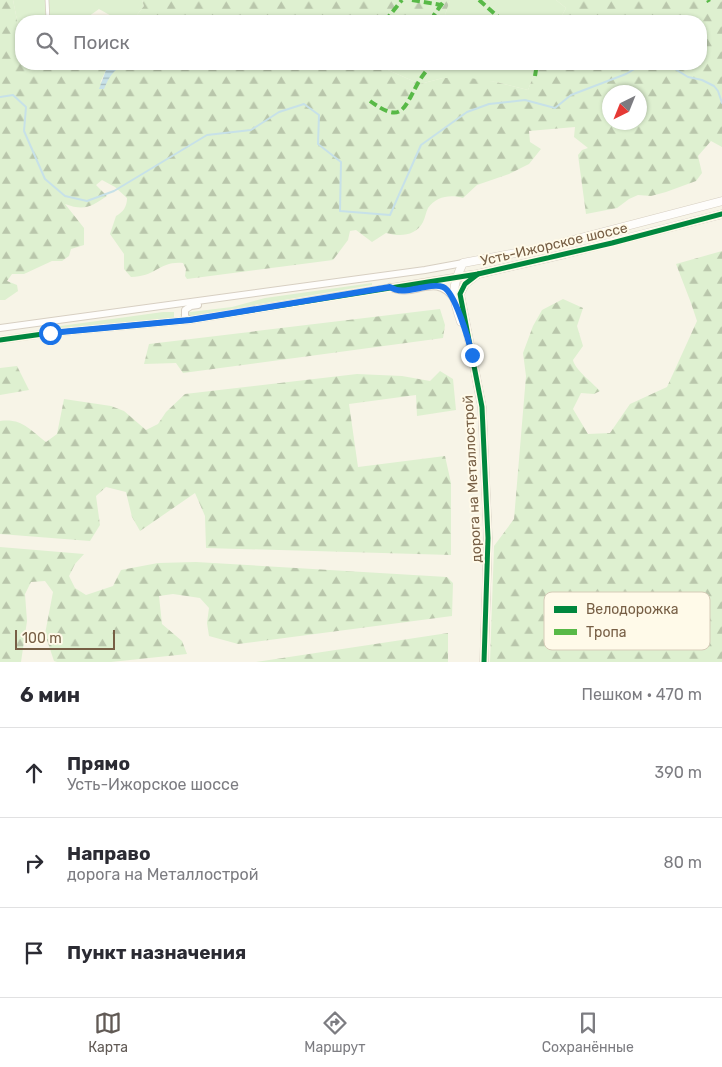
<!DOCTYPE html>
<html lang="ru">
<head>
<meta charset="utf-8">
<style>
  body { margin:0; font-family:Rubik,sans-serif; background:#f2f2f3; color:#2b2b33 }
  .compass { position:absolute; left:602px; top:85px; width:45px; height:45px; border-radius:50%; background:#fff; box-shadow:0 1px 4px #0004; rotate:223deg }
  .scale { position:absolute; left:15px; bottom:12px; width:100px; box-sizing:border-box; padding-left:5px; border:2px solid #775f45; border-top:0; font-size:14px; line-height:18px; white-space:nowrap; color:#775f45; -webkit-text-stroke:4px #fffae9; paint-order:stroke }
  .stop { position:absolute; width:15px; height:15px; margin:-11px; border:4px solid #1a73e8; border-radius:50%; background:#fff }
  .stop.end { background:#1a73e8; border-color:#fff; box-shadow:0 1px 5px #0008 }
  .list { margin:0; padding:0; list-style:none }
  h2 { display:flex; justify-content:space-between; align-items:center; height:65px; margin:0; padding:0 20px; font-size:21px }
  h2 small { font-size:16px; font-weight:400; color:#7c7c81 }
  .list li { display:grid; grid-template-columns:32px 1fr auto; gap:15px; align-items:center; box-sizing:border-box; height:90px; padding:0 20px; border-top:1px solid #e1e1e2 }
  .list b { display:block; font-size:19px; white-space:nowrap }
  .list p { margin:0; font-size:16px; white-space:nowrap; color:#7c7c81 }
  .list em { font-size:16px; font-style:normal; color:#7c7c81 }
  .icon { flex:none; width:28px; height:28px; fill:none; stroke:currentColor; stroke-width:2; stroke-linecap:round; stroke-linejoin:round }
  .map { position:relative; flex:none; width:722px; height:662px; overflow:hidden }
  .search { position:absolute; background:#fff; box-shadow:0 1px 4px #0004; left:15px; right:15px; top:15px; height:55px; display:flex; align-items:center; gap:12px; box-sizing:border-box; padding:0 18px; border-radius:20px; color:#7c7c81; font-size:19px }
  .sheet { height:335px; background:#fff }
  nav { display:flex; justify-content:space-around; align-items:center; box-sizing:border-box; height:70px; border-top:1px solid #e1e1e2; background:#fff; font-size:14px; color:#7c7c81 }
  nav a { display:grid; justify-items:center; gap:2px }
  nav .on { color:#615a55 }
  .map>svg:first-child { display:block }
  .green { fill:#def0d0 }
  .forest { fill:url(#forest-firs); fill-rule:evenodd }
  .water { fill:url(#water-rules) }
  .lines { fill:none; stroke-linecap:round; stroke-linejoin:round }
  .stream { stroke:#c7e1e8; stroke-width:2 }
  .service-casing { stroke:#d7cfc2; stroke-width:4.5 }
  .minor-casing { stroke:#d7cfc2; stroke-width:8 }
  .tertiary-casing { stroke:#d7cfc2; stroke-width:9 }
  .service { stroke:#fefdfb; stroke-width:3 }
  .minor { stroke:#fefdfb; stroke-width:6 }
  .tertiary { stroke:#fefdfb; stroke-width:8 }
  .quiet { stroke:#58b947; stroke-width:4; stroke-dasharray:8 4; stroke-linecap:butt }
  .cycleway-casing { stroke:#fffae9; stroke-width:8 }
  .cycleway { stroke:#00873e; stroke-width:5 }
  .route { stroke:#1a73e8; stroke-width:6 }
  .labels { text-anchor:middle; stroke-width:4; stroke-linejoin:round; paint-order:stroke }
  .street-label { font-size:14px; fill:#775f45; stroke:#fffae9 }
  .key { fill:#fffae9; stroke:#d6ccb8; stroke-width:1 }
  .key-label { font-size:14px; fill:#775f45 }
</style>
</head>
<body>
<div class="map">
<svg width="722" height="662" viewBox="0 0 722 662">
  <defs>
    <pattern id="forest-firs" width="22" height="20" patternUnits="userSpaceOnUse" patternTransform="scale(1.25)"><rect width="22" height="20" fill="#def0d0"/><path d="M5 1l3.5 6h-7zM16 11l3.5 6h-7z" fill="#b9c6ab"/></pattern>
    <pattern id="water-rules" width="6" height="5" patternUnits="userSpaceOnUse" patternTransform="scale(1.25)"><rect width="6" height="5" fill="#c7e1e8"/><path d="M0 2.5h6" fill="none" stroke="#a6babe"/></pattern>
  </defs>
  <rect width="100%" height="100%" fill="#f7f4e7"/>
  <g class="green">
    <path d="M13 0H142L144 6 136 16 115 18 99 9 82 21H21V40Z"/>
    <path d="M450 0H556L566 8 559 21H443Z"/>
    <path d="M381 64H538L528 90 496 82 443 78 420 84 381 67Z"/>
    <path d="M372 283V285L184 317 180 315 182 313 232 307 265 298Z"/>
    <path d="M163 312H174V318L46 329V328Z"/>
  </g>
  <g class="forest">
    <path d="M0 0H13L21 40V64H105L106 70 100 83 116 69 127 64H381V67L420 84 443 78H470L496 82 528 90 538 64H701V21H559L566 8 556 0H722V147L711 141 698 156 702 173 696 181 666 192 651 196 638 195 629 199 617 208 586 214 578 155 582 150 588 148 574 137 575 127 529 131 530 142 541 149 529 164 509 174 477 185 463 198C451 194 436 196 428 208 426 212 425 218 423 222 416 236 400 237 386 233L372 242 356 230 350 231 348 240 333 260 187 279 185 276 186 269 183 263C159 261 156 277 131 277L124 269V254L110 234 116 216C123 212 127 207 127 198L115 187 102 180 96 185 107 196C91 207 84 211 65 204L84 228V245L71 249 69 256 62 261H52L24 274H12L7 281 17 285 18 291 5 300H0ZM610 92H640V122H610Z"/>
    <path d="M142 0H450L443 21H409L403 16 401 21H114L115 18 136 16 144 6Z"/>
    <path d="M722 251V662H490L494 546 514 519 526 376 523 353 533 326 542 310 563 299 583 308 577 326 583 346 573 360C575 370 592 382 600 391L594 394 581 393 573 409 588 434 610 433 630 404 667 387 697 321 691 303 676 264Z"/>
    <path d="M440 309 445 325 443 338 183 373 176 363 144 364 149 344Z"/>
    <path d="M17 366 29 390 0 395V368Z"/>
    <path d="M440 371 453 379 456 410 417 416 416 395 349 404 358 467 445 456 451 483V555L206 548 205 516 195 493 140 531 132 517 126 492 106 487 96 496 100 525 90 541 0 534V421C22 418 30 430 46 442L57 434 64 399 111 406 124 411 146 430 158 424 166 412 185 394 357 374 402 376 430 381Z"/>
    <path d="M0 547 84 554 75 564 69 576 75 588 86 595 113 586 121 570 158 563 196 562 447 577 453 583 452 616 238 644 209 636 207 623 209 608 200 598 173 594 159 596 162 624 182 641 187 654 111 662H57L54 661 45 634 53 592 45 581 31 582 25 594 27 621 21 662H0Z"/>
    <path d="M448 633V662H256Z"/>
  </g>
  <path class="water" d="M105 64H127C113 69 109 77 104 89H99L106 70Z"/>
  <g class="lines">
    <g class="stream">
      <path d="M667 64 688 77 702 80 714 86 718 91 722 103"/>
      <path d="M0 97 13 95 26 107 24 131 45 179 65 196 87 201 114 191 207 135 251 130 279 112 304 104 319 115 318 144 341 162 340 211 390 215 421 145 467 112 489 104 525 100 555 108 571 95 626 74 643 64"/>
    </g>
    <defs>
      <path id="service" d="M47 0 48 20"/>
      <g id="minor">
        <path d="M390 287C413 300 435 271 454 299"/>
        <path d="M190 320 185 317V310L191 306 198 305"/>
        <path d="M0 328 425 270 463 263"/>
        <path d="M0 340 50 333 190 320 456 277"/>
      </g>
      <g id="tertiary">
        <path d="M478 274 465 284 460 294 482 407 488 538 484 662"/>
        <path d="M456 277 478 274 565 254 722 214"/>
        <path d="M461 322C452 297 451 287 463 263L542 248 722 201"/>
      </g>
    </defs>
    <use href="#service" class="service-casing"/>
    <use href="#minor" class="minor-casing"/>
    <use href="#tertiary" class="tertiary-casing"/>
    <use href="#service" class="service"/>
    <use href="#minor" class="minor"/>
    <use href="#tertiary" class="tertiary"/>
    <g class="quiet">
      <path d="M412 0 441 5 445 0"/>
      <path d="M479 0 503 21"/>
      <path d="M708 0 709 2"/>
      <path d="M385 21 402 0"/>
      <path d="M434 21V15L441 5"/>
      <path d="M535 76 537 64"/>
      <path d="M370 101C402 124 403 110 418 83 422 76 427 70 432 64"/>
    </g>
    <defs>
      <g id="cycleway">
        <path d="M478 274 465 284 460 294 482 407 488 538 484 662"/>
        <path d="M0 340 50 333 190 320 478 274 612 243 722 214"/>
      </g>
    </defs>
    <use href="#cycleway" class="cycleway-casing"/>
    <use href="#cycleway" class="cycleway"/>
  </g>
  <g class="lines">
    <path class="route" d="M50 333 190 320 390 287C400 293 408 290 420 288 427 287 436 284 443 287 455 292 469 341 472 355"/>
  </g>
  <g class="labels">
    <g class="street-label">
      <text transform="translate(554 244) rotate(-13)" y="5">Усть-Ижорское шоссе</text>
      <text transform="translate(472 479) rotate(-93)" y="5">дорога на Металлострой</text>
    </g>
  </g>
  <rect x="544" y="592" width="166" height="58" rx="8" class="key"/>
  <rect x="554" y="606" width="23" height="7" fill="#00873e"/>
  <rect x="554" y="629" width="23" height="6" fill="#58b947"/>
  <g class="key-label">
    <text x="586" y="614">Велодорожка</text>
    <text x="586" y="637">Тропа</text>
  </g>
</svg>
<svg class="compass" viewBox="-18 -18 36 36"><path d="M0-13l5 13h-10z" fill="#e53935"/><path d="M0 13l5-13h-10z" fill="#7c7c81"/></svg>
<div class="scale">100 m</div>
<div class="stop" style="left:50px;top:333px"></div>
<div class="stop end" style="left:472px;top:355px"></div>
<div class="search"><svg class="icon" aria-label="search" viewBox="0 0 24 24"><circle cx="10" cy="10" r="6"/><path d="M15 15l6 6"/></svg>Поиск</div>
</div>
<section class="sheet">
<h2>6 мин<small>Пешком · 470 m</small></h2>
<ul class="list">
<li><svg class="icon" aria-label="ahead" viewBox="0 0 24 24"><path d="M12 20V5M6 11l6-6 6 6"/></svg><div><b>Прямо</b><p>Усть-Ижорское шоссе</p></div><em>390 m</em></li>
<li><svg class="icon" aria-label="right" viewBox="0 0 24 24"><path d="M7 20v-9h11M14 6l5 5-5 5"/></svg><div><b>Направо</b><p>дорога на Металлострой</p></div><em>80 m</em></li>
<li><svg class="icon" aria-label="arrive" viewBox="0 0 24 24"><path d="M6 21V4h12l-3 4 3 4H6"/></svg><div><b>Пункт назначения</b></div></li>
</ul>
</section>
<nav>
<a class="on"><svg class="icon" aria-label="map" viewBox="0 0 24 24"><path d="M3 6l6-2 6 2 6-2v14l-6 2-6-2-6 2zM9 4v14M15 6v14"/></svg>Карта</a>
<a><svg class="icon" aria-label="directions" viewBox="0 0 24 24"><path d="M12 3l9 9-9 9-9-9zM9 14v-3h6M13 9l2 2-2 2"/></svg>Маршрут</a>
<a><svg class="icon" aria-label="saved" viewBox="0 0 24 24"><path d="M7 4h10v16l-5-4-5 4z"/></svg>Сохранённые</a>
</nav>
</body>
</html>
